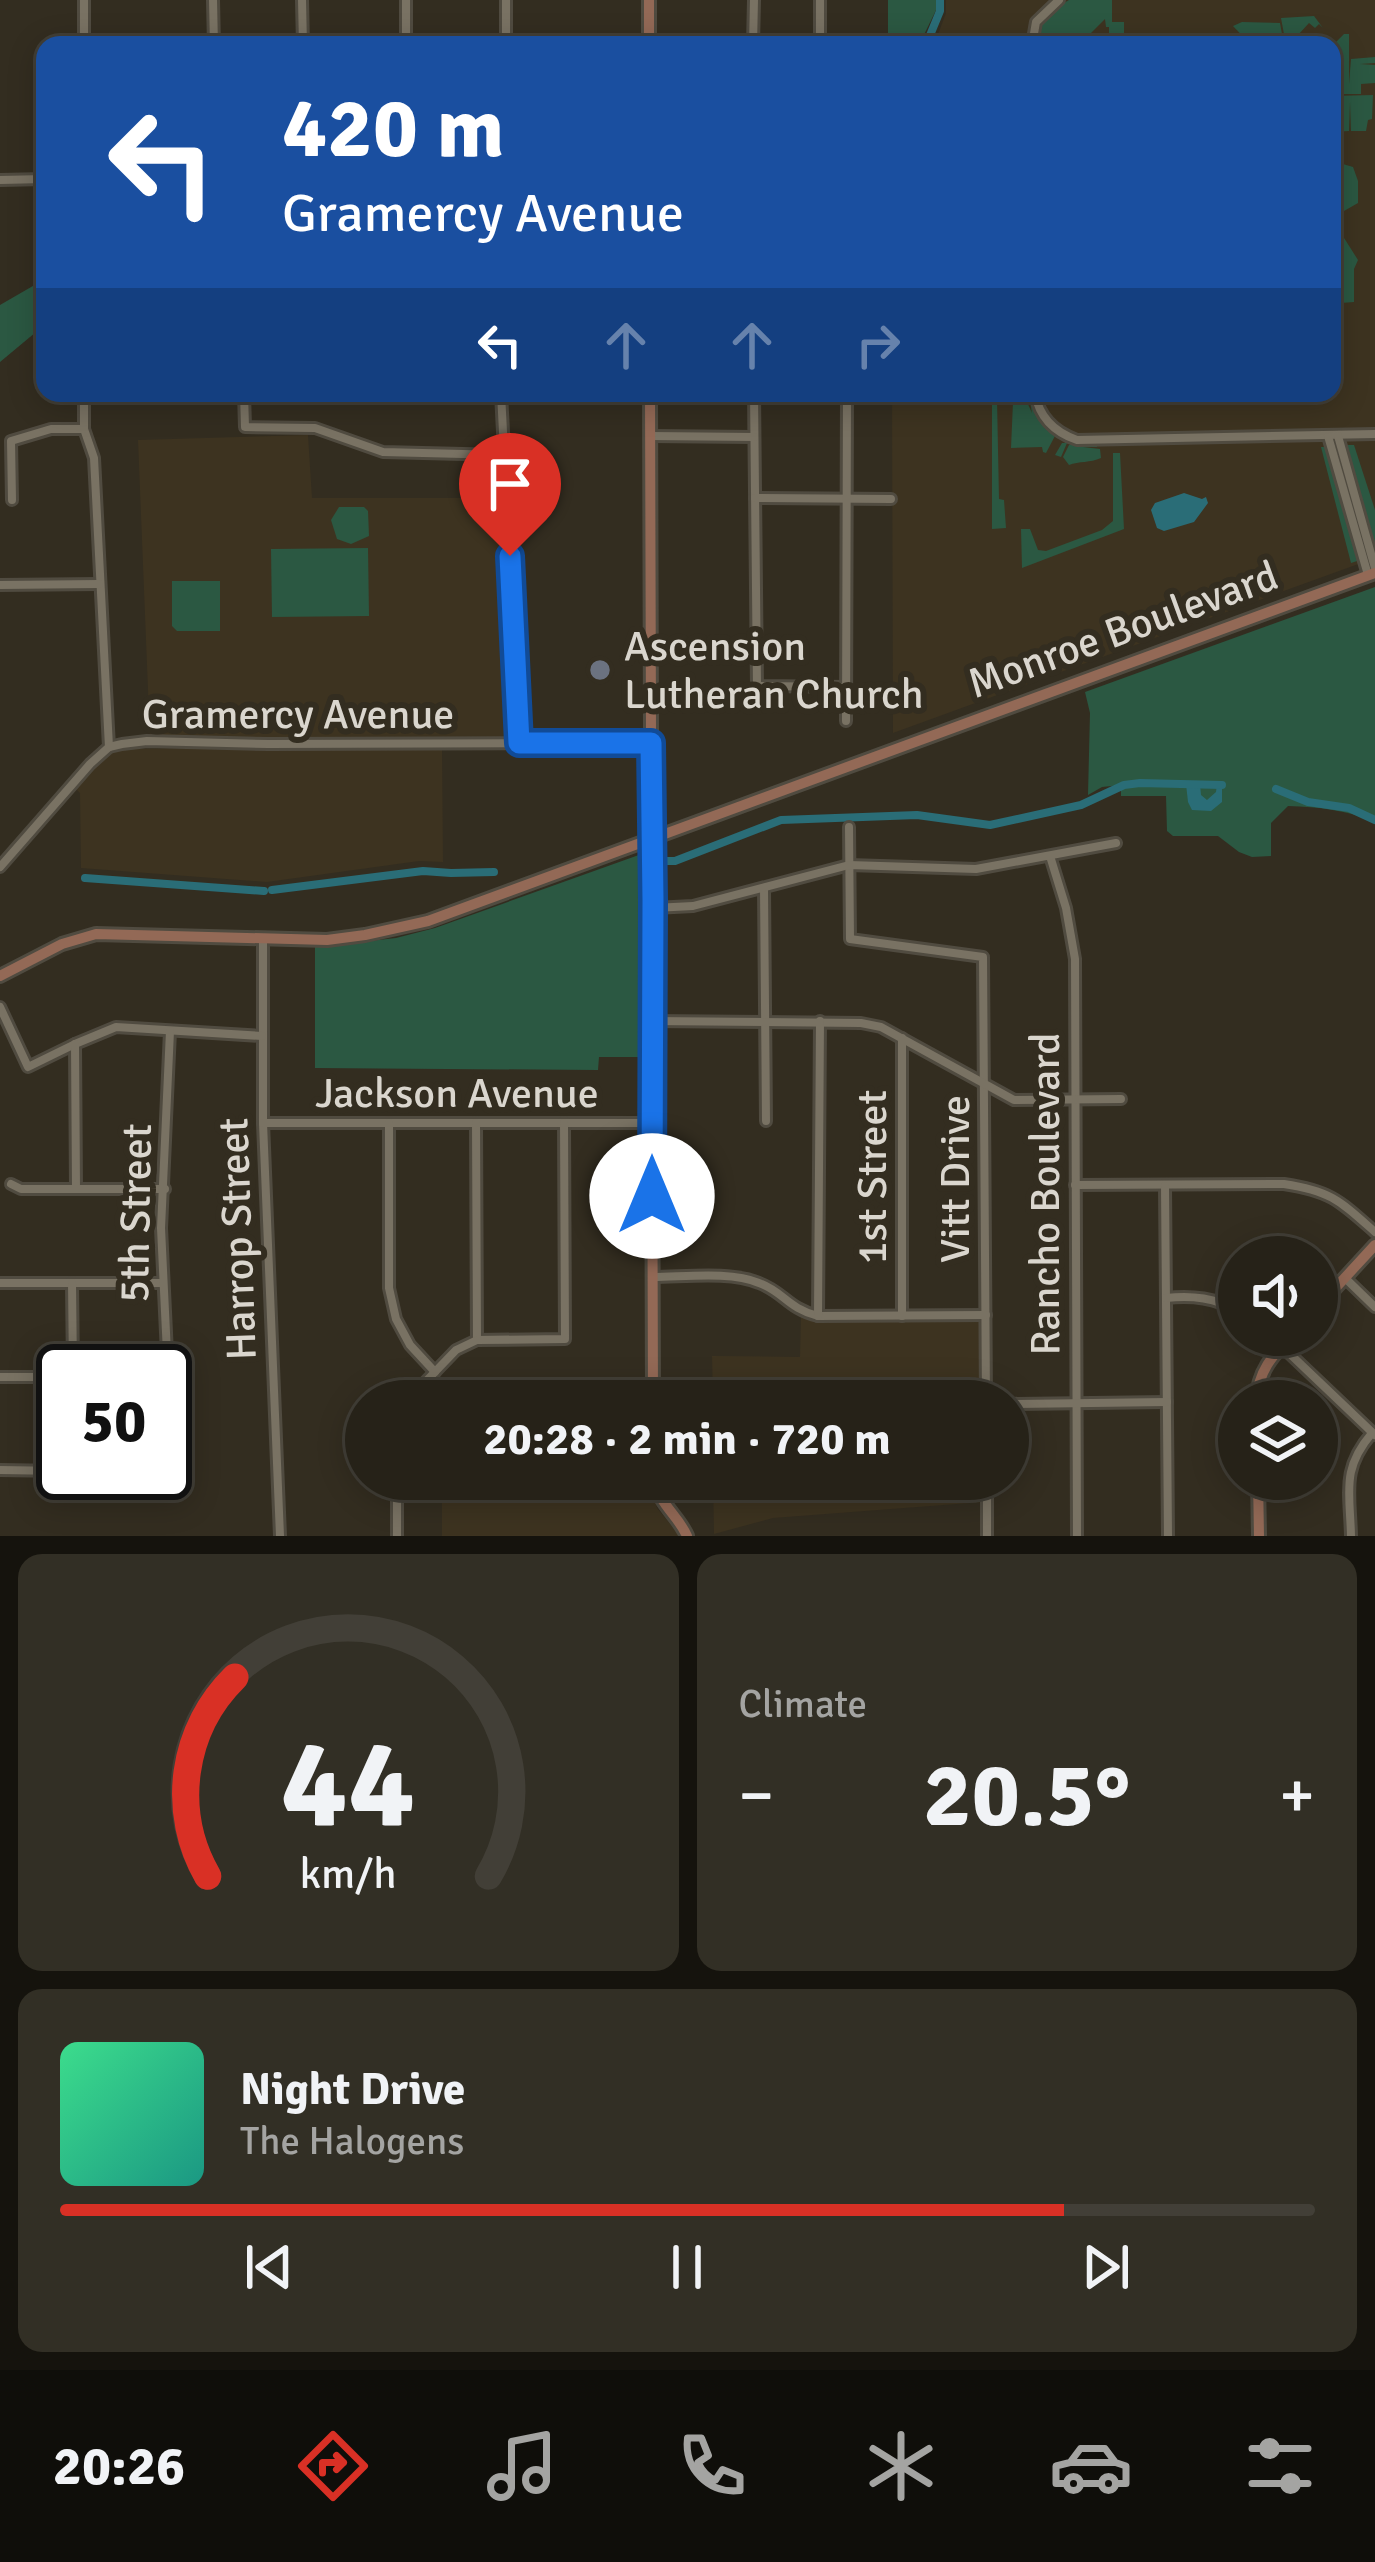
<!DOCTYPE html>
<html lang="en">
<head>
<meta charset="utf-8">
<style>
  :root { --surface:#262218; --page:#322f25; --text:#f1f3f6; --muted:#a4a4a2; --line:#423f37; --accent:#d93025 }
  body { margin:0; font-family:Signika,sans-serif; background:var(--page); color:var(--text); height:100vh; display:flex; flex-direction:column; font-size:45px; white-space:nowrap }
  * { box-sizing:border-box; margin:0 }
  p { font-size:39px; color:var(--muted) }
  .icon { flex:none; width:66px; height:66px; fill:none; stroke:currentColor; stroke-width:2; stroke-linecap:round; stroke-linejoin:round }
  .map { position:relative; height:1536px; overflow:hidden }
  .sheet { display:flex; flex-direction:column; gap:18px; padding:18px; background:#15130d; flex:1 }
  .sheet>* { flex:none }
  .guide { position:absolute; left:36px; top:36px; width:1305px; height:366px; border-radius:24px; box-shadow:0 6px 30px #0003,0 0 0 3px var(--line); background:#1a4fa0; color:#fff; overflow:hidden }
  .controls { position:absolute; left:1218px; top:1236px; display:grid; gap:24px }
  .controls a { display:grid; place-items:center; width:120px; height:120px; border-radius:50%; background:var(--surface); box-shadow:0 6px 30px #0003,0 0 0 3px var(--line); font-size:60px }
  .speed { position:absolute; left:36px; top:1344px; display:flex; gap:24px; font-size:60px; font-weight:700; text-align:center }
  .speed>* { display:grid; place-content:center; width:156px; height:156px; border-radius:50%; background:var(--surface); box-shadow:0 6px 30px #0003,0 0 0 3px var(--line); line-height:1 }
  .speed .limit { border:6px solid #111; border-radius:18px; background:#fff; color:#111 }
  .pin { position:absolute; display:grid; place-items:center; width:102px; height:102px; color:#fff; margin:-123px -51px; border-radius:50% 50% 50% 0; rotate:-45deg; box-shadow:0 0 12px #0007 }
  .pin .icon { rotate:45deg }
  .me { position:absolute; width:132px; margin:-66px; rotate:0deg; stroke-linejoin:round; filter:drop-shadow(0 0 9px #0008) }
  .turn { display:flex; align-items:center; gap:42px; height:252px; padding:0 48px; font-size:54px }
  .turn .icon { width:156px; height:156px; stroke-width:2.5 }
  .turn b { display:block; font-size:84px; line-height:102px }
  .lanes { display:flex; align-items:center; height:114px; padding:0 48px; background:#0003; justify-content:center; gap:60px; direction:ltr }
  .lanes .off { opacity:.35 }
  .big { font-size:90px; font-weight:700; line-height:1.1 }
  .sheet .card { flex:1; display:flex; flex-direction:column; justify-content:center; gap:18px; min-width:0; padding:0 42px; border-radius:24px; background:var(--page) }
  .sheet .dial { align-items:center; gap:0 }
  .dial svg { height:312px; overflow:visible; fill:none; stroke:var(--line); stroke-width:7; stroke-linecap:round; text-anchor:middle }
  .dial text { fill:var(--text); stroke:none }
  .song { display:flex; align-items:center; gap:36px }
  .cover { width:144px; height:144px; border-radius:18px; background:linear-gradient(135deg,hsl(150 70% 55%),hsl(170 70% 35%)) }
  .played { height:12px; border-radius:6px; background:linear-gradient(90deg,var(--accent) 80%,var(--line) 80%) }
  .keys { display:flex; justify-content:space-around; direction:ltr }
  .heat { display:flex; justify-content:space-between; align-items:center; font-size:66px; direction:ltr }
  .sheet .tiles { flex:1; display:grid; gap:18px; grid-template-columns:1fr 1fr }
  .card:last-child { grid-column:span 2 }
  .trip { position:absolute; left:345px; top:1380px; width:684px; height:120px; border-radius:60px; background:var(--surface); box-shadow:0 6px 30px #0003,0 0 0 3px var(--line); font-weight:700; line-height:120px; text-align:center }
  .tab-bar { display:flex; height:192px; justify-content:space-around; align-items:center; background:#0f0e0a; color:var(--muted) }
  .tab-bar .icon { width:84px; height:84px }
  .tab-bar .current { color:var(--accent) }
  .tab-bar b { font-size:54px; color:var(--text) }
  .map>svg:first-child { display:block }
</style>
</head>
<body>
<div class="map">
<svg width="1375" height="1536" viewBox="0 0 1375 1536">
  <rect width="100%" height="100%" fill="#332d20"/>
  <g fill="#3d3320">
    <polygon points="946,0 1375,0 1375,558 893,733 892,393 1332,393 1332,45 934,45 946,13"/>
    <polygon points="308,435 312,498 504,498 516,740 150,740 138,440"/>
    <polygon points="442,746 443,862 419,861 267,882 81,868 80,793 74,787 111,749"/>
    <polygon points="801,1315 818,1320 980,1318 982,1401 713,1401 712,1356 800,1357"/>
    <polygon points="486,1384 648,1386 648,1401 472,1401"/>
    <polygon points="442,1479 649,1479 657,1508 680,1536 442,1536"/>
    <polygon points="713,1479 983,1479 983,1502 773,1518 714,1534"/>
  </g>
  <g fill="#2b5842">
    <polygon points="888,0 936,0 937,8 919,45 888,45"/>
    <path d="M 1069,0 L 1112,0 L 1112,22 L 1124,22 L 1124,39 L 1119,45 L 1109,45 L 1109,27 L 1106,27 L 1105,19 L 1085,39 L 1084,45 L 1037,45 C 1038,19 1048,13 1069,0 Z"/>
    <polygon points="1314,16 1323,28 1319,24 1315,28 1309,23 1298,35 1303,40 1298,45 1286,45 1281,18"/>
    <polygon points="1242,22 1280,23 1284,45 1251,45 1233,26"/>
    <polygon points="1344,34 1349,34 1349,84 1351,59 1375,57 1375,63 1360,64 1375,65 1375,83 1361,84 1361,94 1332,94 1332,46"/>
    <polygon points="1373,95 1372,119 1368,120 1366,131 1351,131 1350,102 1349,131 1332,132 1332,96"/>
    <polygon points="1336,162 1353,167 1358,181 1358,203 1344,211"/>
    <polygon points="1339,230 1358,260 1354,269 1354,302 1341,303 1332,251 1332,231"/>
    <polygon points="45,279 45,329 36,332 0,362 0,305"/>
    <polygon points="992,393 1021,393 1003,394 1002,398 997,399 999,499 1004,500 1006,528 992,529"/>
    <polygon points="1013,402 1027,402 1032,413 1030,402 1033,403 1039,416 1056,434 1046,453 1043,452 1042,447 1011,448"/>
    <path d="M 1065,439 L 1097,445 L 1097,447 L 1083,447 L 1100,449 L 1101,458 C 1090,463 1079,461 1069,465 L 1063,457 L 1069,445 L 1073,444 L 1067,443 L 1061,457 L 1055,455 L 1062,443 L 1065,443 Z"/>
    <polygon points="1346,445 1354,445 1375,510 1375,548"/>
    <polygon points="1321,447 1328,447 1360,556 1357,561 1351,563"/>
    <polygon points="1113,453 1120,453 1124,529 1022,568 1021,529 1030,529 1038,550 1046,551 1102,530 1113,521"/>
    <polygon points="339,507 364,507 368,511 369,536 351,544 337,539 331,520"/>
    <polygon points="368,548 369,616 272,617 271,549"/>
    <polygon points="172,581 220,581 220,631 177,631 172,626"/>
    <path d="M 1375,587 L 1375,822 C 1347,810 1319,807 1288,806 L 1271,823 L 1271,856 L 1252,857 L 1239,852 L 1218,836 L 1173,836 L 1167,831 L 1166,796 L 1121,796 L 1121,785 L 1102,787 L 1088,795 L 1090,713 L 1085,692 Z"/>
    <polygon points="650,851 648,1057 599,1057 598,1070 315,1068 315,947 396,938 435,928"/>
  </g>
  <g fill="#2a6d77">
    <polygon points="1184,493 1202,499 1206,497 1208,503 1194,522 1164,531 1157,528 1151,510 1155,503"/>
    <polygon points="1186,784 1200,784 1201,795 1207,800 1216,792 1217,784 1222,785 1222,802 1211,811 1192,810 1188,802"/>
  </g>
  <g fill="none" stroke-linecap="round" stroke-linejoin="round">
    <polyline stroke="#2a6d77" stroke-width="3" points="1202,43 1204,45"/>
    <g stroke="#2a6d77" stroke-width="8">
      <polyline points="926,45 940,11 940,0"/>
      <polyline points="1276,789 1308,802 1349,808 1375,820"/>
      <polyline points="663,861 675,861 781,820 917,815 990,825 1081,805 1124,785 1140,783 1222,785"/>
      <polyline points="85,878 264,891"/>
      <polyline points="272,890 423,871 451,873 494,872"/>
    </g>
    <defs>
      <g id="street">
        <polyline points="84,0 84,45"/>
        <polyline points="213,0 214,45"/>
        <polyline points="302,0 303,45"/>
        <polyline points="406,0 406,45"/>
        <polyline points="820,0 820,45"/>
        <polyline points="506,45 506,0"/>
        <polyline points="753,45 754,0"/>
        <polyline points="1032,45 1036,22 1059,0"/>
        <polyline points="0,180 45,179"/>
        <polyline points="84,393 84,429 94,458 109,747"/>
        <polyline points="244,393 245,427 315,428 383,452 503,455"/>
        <polyline points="501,393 519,743"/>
        <polyline points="754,393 757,686 846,687"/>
        <path d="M 1035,393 C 1039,417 1054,432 1077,440 L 1375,434"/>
        <polyline points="650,436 754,437"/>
        <polyline points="1328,436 1368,575"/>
        <polyline points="1338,436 1375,568"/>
        <polyline points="755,498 891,499"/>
        <polyline points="12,500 11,441 51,429 84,429"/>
        <polyline points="0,585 99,584"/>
        <polyline points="846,721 847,393"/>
        <polyline points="849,827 850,939 983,957 986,1401"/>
        <polyline points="1050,856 1066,908 1075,959 1077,1536"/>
        <polyline points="0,867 90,764 109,747 122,744 147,741 268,744 651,743"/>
        <polyline points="764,889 766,1121"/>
        <polyline points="654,908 693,906 849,865 976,869 1116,843"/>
        <polyline points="263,940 263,1123 280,1536"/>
        <polyline points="0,1007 28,1067 75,1044 116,1027 262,1036"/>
        <polyline points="652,1021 861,1023 881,1027 1014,1100 1121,1099"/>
        <polyline points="75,1044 76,1189"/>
        <polyline points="263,1123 651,1123"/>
        <polyline points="389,1123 389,1288 396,1319 410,1345 435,1372"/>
        <polyline points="476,1123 477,1340"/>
        <polyline points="11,1184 21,1189 165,1189"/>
        <path d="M 1075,1185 L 1284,1184 C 1331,1191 1340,1201 1375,1232"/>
        <polyline points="1165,1186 1168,1536"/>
        <path d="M 653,1277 C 684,1277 731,1271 759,1283 C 784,1292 787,1308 818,1316 L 986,1315"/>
        <polyline points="1345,1278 1375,1307"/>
        <polyline points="0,1283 162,1283"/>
        <polyline points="72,1283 73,1371"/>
        <path d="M 1166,1298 C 1193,1295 1215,1298 1239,1311"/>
        <polyline points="818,1316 820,1021"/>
        <polyline points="902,1316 902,1038"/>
        <polyline points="1270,1335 1375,1435"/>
        <polyline points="0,1377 63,1377"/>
        <polyline points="407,1401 456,1350 477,1340 565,1339 564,1123"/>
        <polyline points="1008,1404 1167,1402"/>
        <polyline points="0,1470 63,1471"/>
        <polyline points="165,1470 170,1468 172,1458 161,1228 170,1031"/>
        <polyline points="397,1479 397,1536"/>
        <polyline points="987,1479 987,1536"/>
        <path d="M 1351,1536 C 1350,1492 1341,1469 1372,1433"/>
      </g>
      <g id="secondary">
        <polyline points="649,45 649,0"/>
        <polyline points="650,393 653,1401"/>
        <polyline points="0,976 62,944 96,934 327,940 365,935 428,921 1375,573"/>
        <polyline points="1317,1308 1375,1245"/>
        <path d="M 1257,1401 C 1257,1372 1273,1355 1292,1335"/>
        <path d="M 655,1479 C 658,1504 678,1515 687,1536"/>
        <polyline points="1258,1479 1259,1536"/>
      </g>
    </defs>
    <use href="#street" stroke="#504b40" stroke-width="14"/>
    <use href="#secondary" stroke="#504b40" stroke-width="16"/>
    <use href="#street" stroke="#797263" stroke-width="8"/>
    <use href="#secondary" stroke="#936956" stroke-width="10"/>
  </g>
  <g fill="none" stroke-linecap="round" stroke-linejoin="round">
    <defs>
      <polyline id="route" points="510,556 519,743 651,743 653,900 652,1196"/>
    </defs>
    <use href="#route" stroke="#114b97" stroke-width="30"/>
    <use href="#route" stroke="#1a73e8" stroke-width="21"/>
  </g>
  <circle fill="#6b7280" stroke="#332d20" stroke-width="4.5" cx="600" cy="670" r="12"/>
  <g text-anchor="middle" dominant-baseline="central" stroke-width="12" stroke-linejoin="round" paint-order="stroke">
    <g font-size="42" fill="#dad6ce" stroke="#332d20">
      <text transform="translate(1123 630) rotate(-20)">Monroe Boulevard</text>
      <text x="298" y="714">Gramercy Avenue</text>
      <text x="457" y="1093">Jackson Avenue</text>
      <text transform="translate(872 1177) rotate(-90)">1st Street</text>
      <text transform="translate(955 1179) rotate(-90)">Vitt Drive</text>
      <text transform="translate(1045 1194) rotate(-90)">Rancho Boulevard</text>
      <text transform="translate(136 1213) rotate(-89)">5th Street</text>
      <text transform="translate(238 1239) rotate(-92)">Harrop Street</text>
    </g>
    <g font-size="42" fill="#dad6ce" stroke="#332d20" text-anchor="start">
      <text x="624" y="646">Ascension<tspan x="624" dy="48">Lutheran Church</tspan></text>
    </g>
  </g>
</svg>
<div class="controls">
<a><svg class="icon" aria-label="sound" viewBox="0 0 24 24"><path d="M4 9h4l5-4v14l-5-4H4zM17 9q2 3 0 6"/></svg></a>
<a><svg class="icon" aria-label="layers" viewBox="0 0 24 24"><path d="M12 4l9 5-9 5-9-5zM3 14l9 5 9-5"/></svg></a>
</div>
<div class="speed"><div class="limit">50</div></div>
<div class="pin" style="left:510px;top:556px;background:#d93025"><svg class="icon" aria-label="arrive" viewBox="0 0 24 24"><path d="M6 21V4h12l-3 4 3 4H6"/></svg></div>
<svg class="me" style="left:652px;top:1196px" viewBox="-20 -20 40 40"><circle r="19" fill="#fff"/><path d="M0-13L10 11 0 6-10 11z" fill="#1a73e8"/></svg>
<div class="trip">20:28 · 2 min · 720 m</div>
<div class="guide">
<div class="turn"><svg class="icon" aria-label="left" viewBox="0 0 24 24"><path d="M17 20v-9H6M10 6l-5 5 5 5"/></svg><div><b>420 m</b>Gramercy Avenue</div></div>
<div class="lanes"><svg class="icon" aria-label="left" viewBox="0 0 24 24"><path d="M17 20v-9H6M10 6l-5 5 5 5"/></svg><svg class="icon off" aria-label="ahead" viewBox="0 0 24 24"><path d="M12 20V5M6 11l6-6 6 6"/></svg><svg class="icon off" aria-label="ahead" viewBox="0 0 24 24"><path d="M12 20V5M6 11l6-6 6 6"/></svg><svg class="icon off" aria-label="right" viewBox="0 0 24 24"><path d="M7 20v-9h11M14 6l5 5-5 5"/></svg></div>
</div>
</div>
<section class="sheet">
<div class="tiles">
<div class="card dial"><svg viewBox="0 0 100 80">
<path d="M14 69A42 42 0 1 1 86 69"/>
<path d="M14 69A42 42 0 0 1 21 18" stroke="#d93025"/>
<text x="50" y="56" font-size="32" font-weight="700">44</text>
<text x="50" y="72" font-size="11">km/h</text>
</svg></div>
<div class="card"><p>Climate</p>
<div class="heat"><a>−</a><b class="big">20.5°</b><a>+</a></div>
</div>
<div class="card">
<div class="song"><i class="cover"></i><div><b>Night Drive</b><p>The Halogens</p></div></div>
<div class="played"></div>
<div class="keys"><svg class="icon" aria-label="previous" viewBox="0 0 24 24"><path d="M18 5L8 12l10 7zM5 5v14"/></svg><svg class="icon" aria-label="pause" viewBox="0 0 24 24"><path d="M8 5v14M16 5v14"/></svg><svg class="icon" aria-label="next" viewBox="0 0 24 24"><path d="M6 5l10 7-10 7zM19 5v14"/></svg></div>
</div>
</div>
</section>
<nav class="tab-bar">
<b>20:26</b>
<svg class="icon current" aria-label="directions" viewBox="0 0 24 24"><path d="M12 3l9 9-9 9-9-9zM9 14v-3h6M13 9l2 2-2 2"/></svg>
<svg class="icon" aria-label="music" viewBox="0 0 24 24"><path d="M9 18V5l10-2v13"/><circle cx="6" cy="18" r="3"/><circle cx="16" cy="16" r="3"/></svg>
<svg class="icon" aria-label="phone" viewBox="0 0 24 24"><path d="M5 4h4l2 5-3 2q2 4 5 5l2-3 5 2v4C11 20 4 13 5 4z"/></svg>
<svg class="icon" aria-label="climate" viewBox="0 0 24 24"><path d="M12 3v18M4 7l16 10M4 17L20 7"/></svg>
<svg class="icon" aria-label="car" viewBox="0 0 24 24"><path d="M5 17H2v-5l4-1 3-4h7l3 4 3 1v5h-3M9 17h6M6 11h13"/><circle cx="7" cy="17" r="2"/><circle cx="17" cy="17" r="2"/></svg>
<svg class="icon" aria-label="filters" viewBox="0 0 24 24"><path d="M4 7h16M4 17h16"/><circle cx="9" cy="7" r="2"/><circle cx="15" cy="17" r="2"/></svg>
</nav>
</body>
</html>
